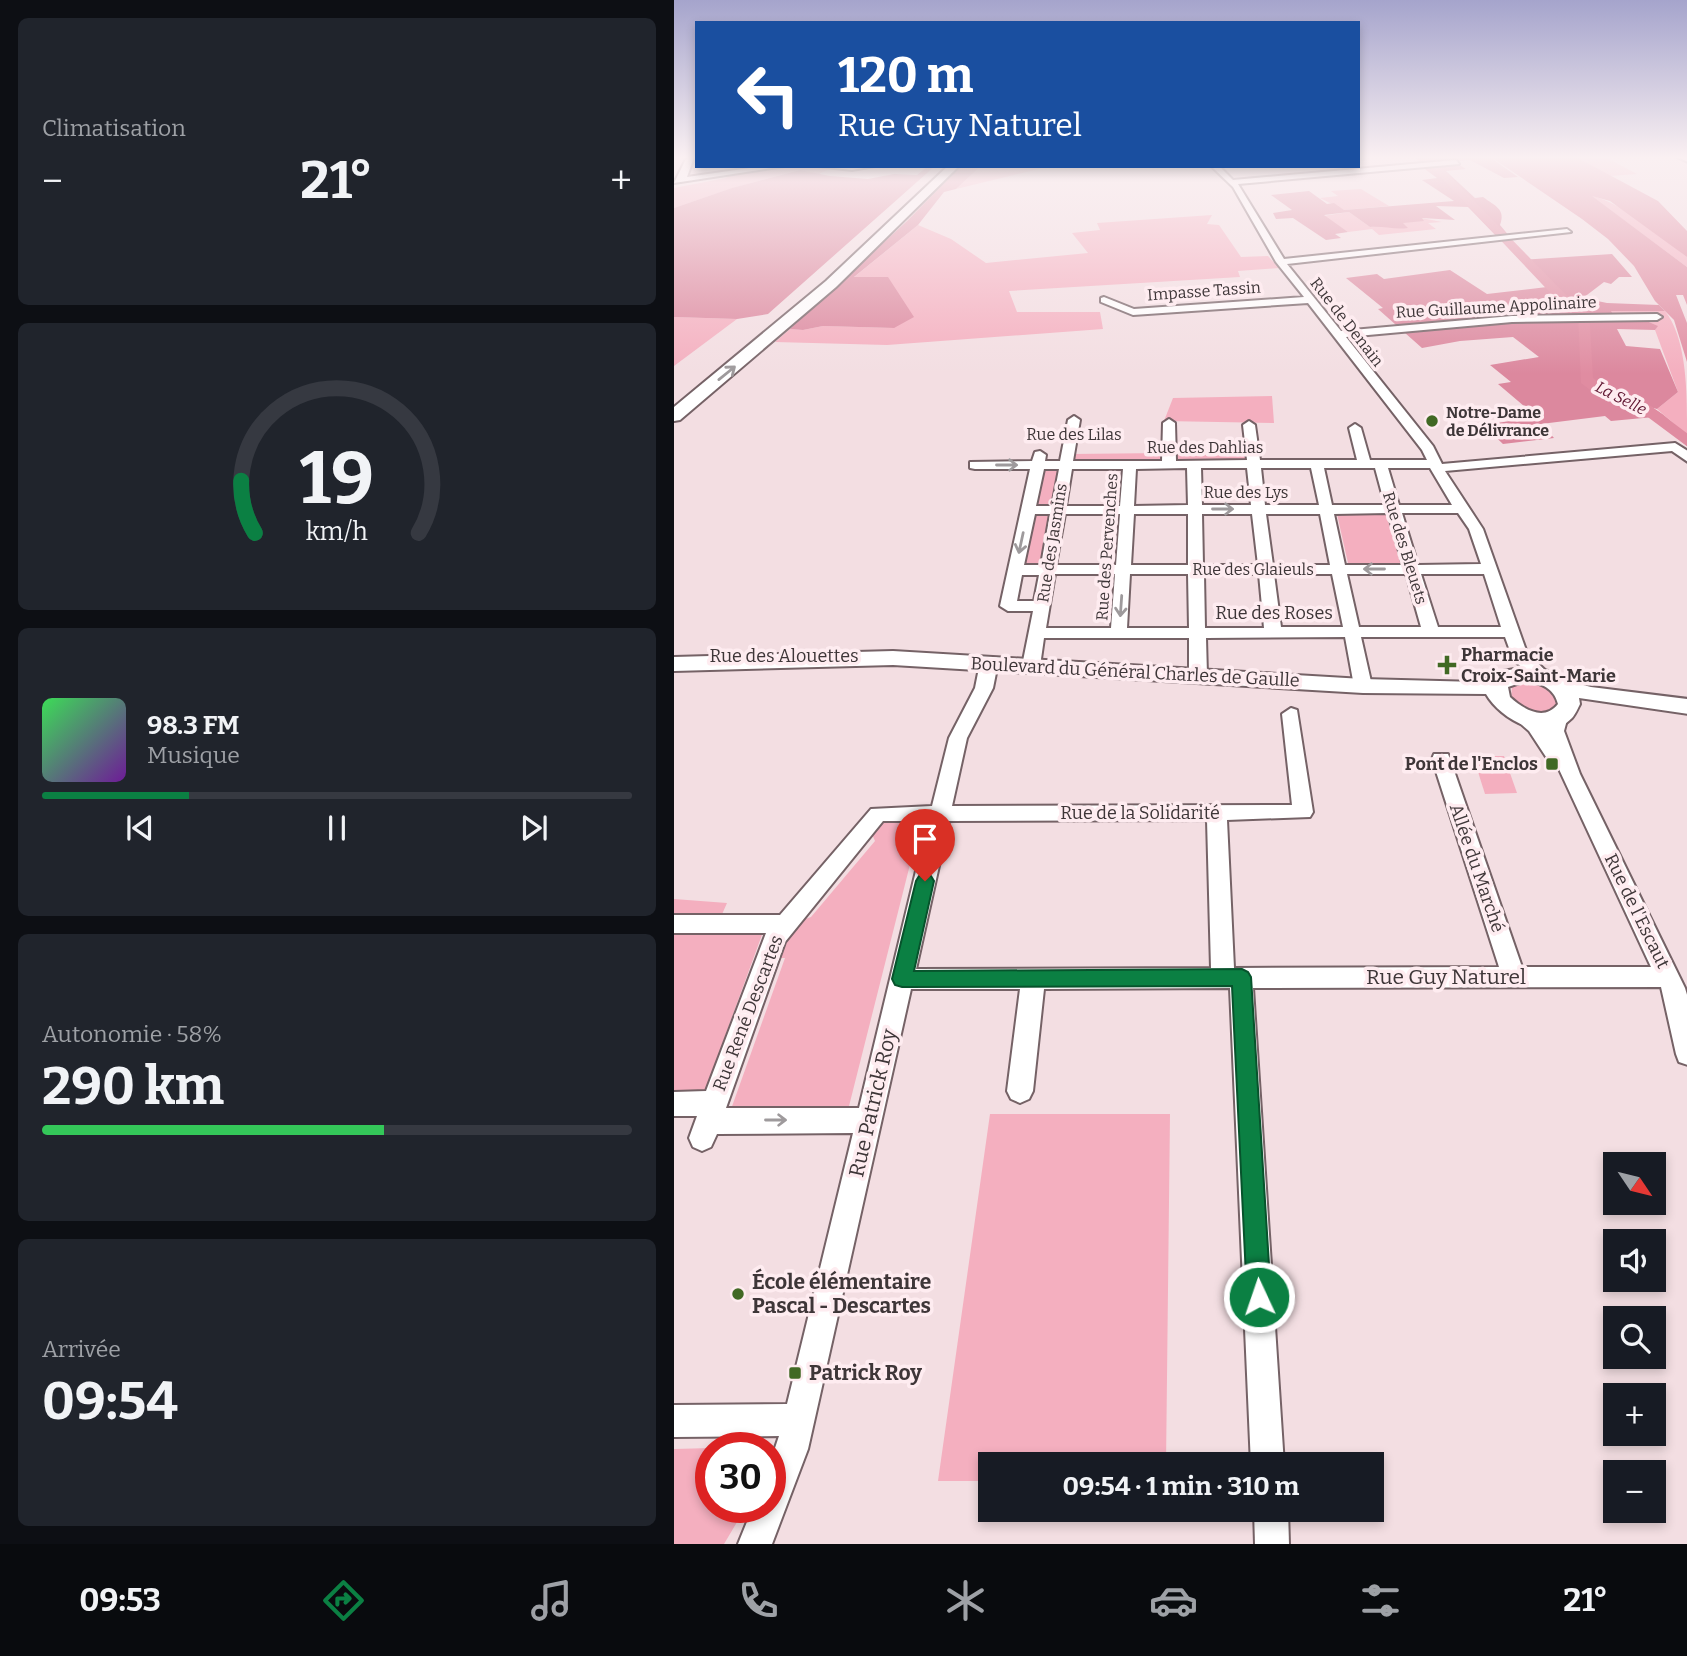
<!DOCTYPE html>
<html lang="fr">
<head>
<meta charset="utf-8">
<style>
  :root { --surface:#171b24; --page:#20242c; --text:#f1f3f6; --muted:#9ea1a6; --line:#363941; --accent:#0b8043 }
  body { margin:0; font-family:Bitter,serif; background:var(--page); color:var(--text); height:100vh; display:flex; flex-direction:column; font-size:26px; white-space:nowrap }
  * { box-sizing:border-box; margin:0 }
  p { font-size:23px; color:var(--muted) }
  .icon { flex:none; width:38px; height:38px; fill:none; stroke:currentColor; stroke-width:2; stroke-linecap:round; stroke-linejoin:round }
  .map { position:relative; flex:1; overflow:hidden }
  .sheet { display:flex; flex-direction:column; gap:18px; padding:18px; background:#0d0f14; width:674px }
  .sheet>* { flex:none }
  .hud { position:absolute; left:21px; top:21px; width:665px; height:147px; border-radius:0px; box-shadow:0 4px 10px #0003; background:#1a4fa0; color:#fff; overflow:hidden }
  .needle { width:46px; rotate:125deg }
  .buttons { position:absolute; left:929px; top:1152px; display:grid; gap:14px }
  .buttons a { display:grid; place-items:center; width:63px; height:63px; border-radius:0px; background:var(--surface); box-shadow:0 4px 10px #0003; font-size:35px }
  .speed { position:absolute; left:21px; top:1432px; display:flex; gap:14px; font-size:35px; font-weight:700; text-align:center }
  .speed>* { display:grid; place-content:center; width:91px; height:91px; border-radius:50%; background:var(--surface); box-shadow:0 4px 10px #0003; line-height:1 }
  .speed .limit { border:10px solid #d22; background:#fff; color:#111 }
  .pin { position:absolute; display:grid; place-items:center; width:60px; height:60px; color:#fff; margin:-72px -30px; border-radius:50% 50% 50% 0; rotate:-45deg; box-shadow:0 0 7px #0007 }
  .pin .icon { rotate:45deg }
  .me { position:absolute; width:77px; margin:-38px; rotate:357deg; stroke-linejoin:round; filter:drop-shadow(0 0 5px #0008) }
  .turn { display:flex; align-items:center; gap:24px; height:147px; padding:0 28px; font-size:32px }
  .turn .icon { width:91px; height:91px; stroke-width:2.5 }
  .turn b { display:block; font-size:49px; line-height:60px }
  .big { font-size:52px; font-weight:700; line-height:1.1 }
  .sheet .widget { flex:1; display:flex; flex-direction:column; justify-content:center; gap:10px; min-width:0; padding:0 24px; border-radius:10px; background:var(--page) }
  .sheet .dial { align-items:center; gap:0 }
  .dial svg { height:182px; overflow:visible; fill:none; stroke:var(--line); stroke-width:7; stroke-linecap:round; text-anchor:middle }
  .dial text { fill:var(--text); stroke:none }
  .song { display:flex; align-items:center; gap:21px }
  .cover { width:84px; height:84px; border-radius:10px; background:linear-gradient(135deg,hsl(130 70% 55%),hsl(280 70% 35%)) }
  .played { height:7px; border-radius:4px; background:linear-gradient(90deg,var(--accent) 25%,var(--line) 25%) }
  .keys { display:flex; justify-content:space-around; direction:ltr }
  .heat { display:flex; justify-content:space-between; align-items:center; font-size:38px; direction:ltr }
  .charge { height:10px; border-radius:5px; background:linear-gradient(90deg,#34c759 58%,var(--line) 0) }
  .trip { position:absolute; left:304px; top:1452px; width:406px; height:70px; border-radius:0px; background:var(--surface); box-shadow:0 4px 10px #0003; font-weight:700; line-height:70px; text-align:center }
  .tab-bar { display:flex; height:112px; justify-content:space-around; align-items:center; background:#090b0e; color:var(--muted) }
  .tab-bar .icon { width:49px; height:49px }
  .tab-bar .selected { color:var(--accent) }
  .tab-bar b { font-size:32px; color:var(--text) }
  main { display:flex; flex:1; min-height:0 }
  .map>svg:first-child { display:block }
</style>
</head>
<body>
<main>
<section class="sheet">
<div class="widget"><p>Climatisation</p>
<div class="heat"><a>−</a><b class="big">21°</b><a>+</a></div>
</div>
<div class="widget dial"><svg viewBox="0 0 100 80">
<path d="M14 69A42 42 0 1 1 86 69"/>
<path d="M14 69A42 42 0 0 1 8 46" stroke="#0b8043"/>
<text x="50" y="56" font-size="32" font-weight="700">19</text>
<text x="50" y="72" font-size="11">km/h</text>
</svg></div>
<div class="widget">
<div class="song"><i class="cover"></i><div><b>98.3 FM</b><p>Musique</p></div></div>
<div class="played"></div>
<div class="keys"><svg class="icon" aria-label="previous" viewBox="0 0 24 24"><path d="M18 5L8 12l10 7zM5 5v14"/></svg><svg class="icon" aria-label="pause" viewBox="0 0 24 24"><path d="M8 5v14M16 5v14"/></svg><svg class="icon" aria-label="next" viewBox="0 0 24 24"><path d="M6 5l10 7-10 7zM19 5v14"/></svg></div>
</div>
<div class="widget"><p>Autonomie · 58%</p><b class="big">290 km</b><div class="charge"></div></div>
<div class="widget"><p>Arrivée</p><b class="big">09:54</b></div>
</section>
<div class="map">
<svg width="1014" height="1544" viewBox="0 0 1014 1544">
  <rect width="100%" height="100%" fill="#f3dee2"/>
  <g fill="#f4afbf">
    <polygon points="902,157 931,157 963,174 936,176"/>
    <polygon points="98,166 161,166 145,174 125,170 59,188 0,208 0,188 52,178 54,175 97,170"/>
    <polygon points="307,166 377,166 282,189"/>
    <polygon points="687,189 715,206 670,210 646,198 664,196 657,191"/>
    <path d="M 916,195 C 952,205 984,234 1013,257 L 1013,267 Z"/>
    <polygon points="675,212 696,227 747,218 768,222 754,223 762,229 705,235 698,229 674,232 649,216"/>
    <polygon points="538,215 533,224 545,225 567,257 594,256 605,268 564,271 566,277 335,291 343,312 426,312 429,329 213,345 101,342 116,329 129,330 149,326 220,328 179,278 244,225 277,239 312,263 414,253 398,233 426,230 423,223"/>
    <path d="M 936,310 L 991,311 C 1014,340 1013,397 1013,435 L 983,409 L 1004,392 L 981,330 L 983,326 L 975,322 L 944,321 Z"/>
    <polygon points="0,317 63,319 0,366"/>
    <polygon points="598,396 600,423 490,421 499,398"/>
    <polygon points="490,453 490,462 396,463 397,454"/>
    <polygon points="574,453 575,462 501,463 501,454"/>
    <polygon points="369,466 385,466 378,505 361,505"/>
    <polygon points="360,513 377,513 367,566 348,567"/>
    <polygon points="663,514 712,514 727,563 674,563"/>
    <path d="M 858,682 L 876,689 L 884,701 C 875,723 849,708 837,698 L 838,687 L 844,683 Z"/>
    <polygon points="799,756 830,756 843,793 811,794"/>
    <path d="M 247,821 L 173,1114 L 56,1112 L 111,958 L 103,958 C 112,940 116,923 137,917 L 201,841 L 198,834 L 209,822 Z"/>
    <polygon points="0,899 53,903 41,930 89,932 31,1091 0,1093"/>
    <polygon points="316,1114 496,1114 492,1465 317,1465 317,1481 264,1481"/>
    <polygon points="37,1448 37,1507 72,1507 50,1544 0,1544 0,1449"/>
  </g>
  <g fill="#dc889e">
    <polygon points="741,157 817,158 844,177 830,178 796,160 748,164"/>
    <path d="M 784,164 L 792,169 L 772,171 L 801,198 L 809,197 C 821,206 832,209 826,225 L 836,237 L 824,238 L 794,207 L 762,206 L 781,220 L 748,218 L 750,221 L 729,223 L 734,228 C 721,230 710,226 696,227 L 675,212 L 650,215 L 674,232 L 661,234 L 667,238 L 652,240 L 619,218 L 602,219 L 599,213 L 618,210 L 597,195 L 635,191 L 653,204 L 660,203 L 670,210 L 780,201 L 748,180 L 763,178 L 748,167 Z"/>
    <polygon points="254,166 261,166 94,314 63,319 0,317 0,208 58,188 126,170 156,176 194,179 220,174 243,175"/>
    <polygon points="287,166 307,166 282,189 270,192 244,225 180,277 214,277 240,317 220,328 149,326 129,330 116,329 233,221"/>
    <polygon points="938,254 958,277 945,277 937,284 930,282 909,298 933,303 985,305 991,311 937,311 944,321 975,322 984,326 981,330 943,329 952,346 986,349 1004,392 983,409 972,406 971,410 980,417 937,421 931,416 867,424 880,438 829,444 809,425 863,417 824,384 837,382 816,365 865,357 839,337 786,341 748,348 704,309 709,308 672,278 703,274 710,279 776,270 813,294 873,287 848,260"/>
  </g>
  <g fill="#e08ca1">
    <polygon points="817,157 902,157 984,201 1013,231 1013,257 936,201 918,196 1013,267 1013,305 1009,295 1002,295 1013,323 1013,362 1000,320 981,301 960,266 934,239 908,219"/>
    <path d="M 972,406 C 991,411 998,425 1013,435 L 1013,446 L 971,410 Z"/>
  </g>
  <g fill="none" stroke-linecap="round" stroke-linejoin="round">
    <polygon fill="#e08ca1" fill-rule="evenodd" points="744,157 754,157 771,171 892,295 915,308 919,378 937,392 977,406 1014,434 1014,447 967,412 927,398 907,383 904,313 884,301 765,175"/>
    <defs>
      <g id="minor">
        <polygon points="13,157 20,157 13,177 90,166 111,166 0,183"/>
        <polygon points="1004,157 1014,157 1014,162 1005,158"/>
        <path d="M 782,160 L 785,164 L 564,184 L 610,259 L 893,229 L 897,232 L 613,264 L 667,331 L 838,316 L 983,314 L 988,317 L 983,320 L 838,322 L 672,337 L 759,446 L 768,464 L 1001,443 L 1014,451 L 1014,462 L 998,451 L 771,471 L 809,529 L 853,653 L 874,673 L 877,677 L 874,681 L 862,681 L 839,659 L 831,637 L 687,637 L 698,686 L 689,692 L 680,686 L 671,637 L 532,638 L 533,675 L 524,681 L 515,675 L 515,638 L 370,638 L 366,666 L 363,670 L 351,670 L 348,666 L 359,611 L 334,611 L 326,606 L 356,469 L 301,469 L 296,468 L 296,462 L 358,461 L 361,452 L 366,451 L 372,455 L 371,461 L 386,461 L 394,420 L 400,416 L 406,420 L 399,461 L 488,461 L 489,423 L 495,419 L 501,423 L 502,461 L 573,460 L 569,425 L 575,421 L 581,425 L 586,460 L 683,460 L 675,428 L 681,424 L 687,428 L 696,460 L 753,460 L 748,450 L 634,303 L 459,315 L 427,302 L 427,298 L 430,297 L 460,309 L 630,297 L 602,262 L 559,187 L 537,166 L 545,166 L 559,180 ZM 513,468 L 514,505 L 460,506 L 462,469 ZM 527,468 L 573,468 L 577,505 L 528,505 ZM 587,468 L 637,468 L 645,505 L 591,505 ZM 650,468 L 701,468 L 711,505 L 658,505 ZM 714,468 L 756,468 L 778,505 L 725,505 ZM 370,469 L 385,469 L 378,506 L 362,506 ZM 398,469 L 449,469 L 446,506 L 392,506 ZM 714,513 L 729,565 L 671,565 L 660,514 ZM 728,513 L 784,513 L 795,529 L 807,564 L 744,565 ZM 361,514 L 376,514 L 367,565 L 350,565 ZM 391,514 L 446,514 L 442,565 L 382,565 ZM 460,514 L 514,514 L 514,565 L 457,565 ZM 528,514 L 578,514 L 584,565 L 529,565 ZM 592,514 L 646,514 L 656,565 L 599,565 ZM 381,574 L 441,574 L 437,628 L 372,628 ZM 456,574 L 514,574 L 515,628 L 453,628 ZM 530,574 L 585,574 L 590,628 L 531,628 ZM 600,574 L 658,574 L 669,627 L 607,627 ZM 673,574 L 732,574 L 747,627 L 685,627 ZM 747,574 L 810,574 L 827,627 L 764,627 ZM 348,575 L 365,575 L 360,601 L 343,601 Z"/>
        <polygon points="143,166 201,166 178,170"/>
        <path d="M 315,658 L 324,663 L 319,688 L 293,738 L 278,806 L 618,805 L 608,714 L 617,708 L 623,710 L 639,812 L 636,817 L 553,820 L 560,968 L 825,967 L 758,759 L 760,754 L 774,754 L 776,759 L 848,967 L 977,967 L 884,767 L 878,766 L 855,731 L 839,717 L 842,713 L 854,713 L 872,729 L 879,712 L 891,712 L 894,716 L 890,731 L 906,774 L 1011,988 L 1014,998 L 1014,1065 L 1005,1062 L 1002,1054 L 987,987 L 579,988 L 610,1465 L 577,1465 L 556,988 L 370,989 L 359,1091 L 355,1099 L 346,1103 L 337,1099 L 333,1091 L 346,989 L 237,989 L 134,1449 L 98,1544 L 64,1544 L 79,1507 L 96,1507 L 96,1463 L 105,1436 L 0,1437 L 0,1405 L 113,1404 L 179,1133 L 43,1134 L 37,1147 L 28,1151 L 19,1147 L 15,1138 L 23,1116 L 0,1116 L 0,1092 L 32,1091 L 92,933 L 0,933 L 0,915 L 106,915 L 197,809 L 258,806 L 275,738 L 301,688 L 306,663 ZM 533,820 L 537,968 L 242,969 L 275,821 ZM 209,821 L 254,821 L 185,1108 L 52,1108 L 111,942 Z"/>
        <polygon points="580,1510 614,1510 615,1544 581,1544"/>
      </g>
      <path id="major" d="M 219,651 L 689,679 L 804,682 L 829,671 L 852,667 L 874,671 L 894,681 L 917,687 L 1014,699 L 1014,714 L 905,698 L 906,704 C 904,708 901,715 898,718 C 872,745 826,719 812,694 L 689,693 L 219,665 L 0,671 L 0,657 ZM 852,681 C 867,683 880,688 884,704 C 870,722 849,709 836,697 L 834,687 Z"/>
      <polygon id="highway" points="274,166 285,166 162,287 6,420 0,421 0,407 152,281"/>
    </defs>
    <use href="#minor" stroke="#756266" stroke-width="4"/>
    <use href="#major" stroke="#756266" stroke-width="4"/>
    <use href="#highway" stroke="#756266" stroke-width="4"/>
    <use href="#minor" fill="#fff" fill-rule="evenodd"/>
    <use href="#major" fill="#fff" fill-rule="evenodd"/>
    <use href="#highway" fill="#fff" fill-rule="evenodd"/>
  </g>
  <defs><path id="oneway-shaft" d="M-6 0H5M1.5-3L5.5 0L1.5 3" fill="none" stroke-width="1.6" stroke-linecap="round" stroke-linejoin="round" transform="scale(1.75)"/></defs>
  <g stroke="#9e9a9c">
    <use href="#oneway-shaft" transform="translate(53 373) rotate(-39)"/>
    <use href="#oneway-shaft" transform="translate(333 465)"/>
    <use href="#oneway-shaft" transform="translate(549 509)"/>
    <use href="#oneway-shaft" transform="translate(347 543) rotate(102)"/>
    <use href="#oneway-shaft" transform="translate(700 569) rotate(-180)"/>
    <use href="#oneway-shaft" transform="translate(447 606) rotate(94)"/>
    <use href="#oneway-shaft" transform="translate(102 1120)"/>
  </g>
  <linearGradient id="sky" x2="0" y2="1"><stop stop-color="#a5a4cc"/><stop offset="0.42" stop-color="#faf0f2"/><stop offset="1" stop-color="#faf0f2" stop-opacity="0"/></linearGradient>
  <rect width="1014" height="374" fill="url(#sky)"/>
  <polygon fill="#0b8043" stroke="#07532c" stroke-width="2" points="251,874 257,876 260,881 240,971 568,969 574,972 577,977 597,1297 594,1306 585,1310 576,1306 573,1297 558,986 228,987 221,985 218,979 242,881 245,876"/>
  <g fill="#416924" stroke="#feecf0" stroke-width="2.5">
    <circle cx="758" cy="421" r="7"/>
    <path d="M769.5 654.5h7v7h7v7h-7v7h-7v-7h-7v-7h7z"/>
    <rect x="871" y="757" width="14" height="14" rx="3.5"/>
    <circle cx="64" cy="1294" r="7"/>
    <rect x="114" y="1366" width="14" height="14" rx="3.5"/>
  </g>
  <g text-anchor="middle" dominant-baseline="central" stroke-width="7" stroke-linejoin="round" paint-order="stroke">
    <g font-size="16" fill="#3e3638" stroke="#feecf0">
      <text transform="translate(530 291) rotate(-4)">Impasse Tassin</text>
      <text transform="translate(822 307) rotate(-3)">Rue Guillaume Appolinaire</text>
      <text transform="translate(673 322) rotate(52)">Rue de Denain</text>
      <text x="400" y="434">Rue des Lilas</text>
      <text x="531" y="447">Rue des Dahlias</text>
      <text x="572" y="492">Rue des Lys</text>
      <text transform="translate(378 543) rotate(-81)">Rue des Jasmins</text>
      <text transform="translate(433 547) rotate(-86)">Rue des Pervenches</text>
      <text transform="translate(731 548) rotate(73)">Rue des Bleuets</text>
      <text x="579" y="569">Rue des Glaieuls</text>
    </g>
    <g font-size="16" font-style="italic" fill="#5e142f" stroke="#feecf0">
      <text transform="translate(947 398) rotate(27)">La Selle</text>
    </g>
    <g font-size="16" font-weight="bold" fill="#3e3638" stroke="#feecf0" text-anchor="start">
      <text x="772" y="412">Notre-Dame<tspan x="772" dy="18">de Délivrance</tspan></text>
    </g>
    <g font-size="18" fill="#3e3638" stroke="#feecf0">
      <text x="600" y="613">Rue des Roses</text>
      <text x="110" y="656">Rue des Alouettes</text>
      <text transform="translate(461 672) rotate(3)">Boulevard du Général Charles de Gaulle</text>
      <text x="466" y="813">Rue de la Solidarité</text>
      <text transform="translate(803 868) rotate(71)">Allée du Marché</text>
      <text transform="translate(963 911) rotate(64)">Rue de l'Escaut</text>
      <text transform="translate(74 1013) rotate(-69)">Rue René Descartes</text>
    </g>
    <g font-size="18" font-weight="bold" fill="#3e3638" stroke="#feecf0" text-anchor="start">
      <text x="787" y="655">Pharmacie<tspan x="787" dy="21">Croix-Saint-Marie</tspan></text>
      <text x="864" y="764" text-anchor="end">Pont de l'Enclos</text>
    </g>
    <g font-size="21" fill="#3e3638" stroke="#feecf0">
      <text x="772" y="977">Rue Guy Naturel</text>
      <text transform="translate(199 1103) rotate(-77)">Rue Patrick Roy</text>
    </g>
    <g font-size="21" font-weight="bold" fill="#3e3638" stroke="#feecf0" text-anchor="start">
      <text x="78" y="1282">École élémentaire<tspan x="78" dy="24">Pascal - Descartes</tspan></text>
      <text x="135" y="1373">Patrick Roy</text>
    </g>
  </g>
</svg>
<div class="buttons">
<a><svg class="needle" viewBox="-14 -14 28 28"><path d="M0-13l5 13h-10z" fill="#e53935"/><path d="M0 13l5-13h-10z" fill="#9ea1a6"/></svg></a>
<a><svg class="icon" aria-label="sound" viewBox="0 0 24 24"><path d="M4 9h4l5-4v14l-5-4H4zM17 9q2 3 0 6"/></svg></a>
<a><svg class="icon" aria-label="search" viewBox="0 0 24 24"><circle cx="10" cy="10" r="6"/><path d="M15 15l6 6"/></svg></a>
<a>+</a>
<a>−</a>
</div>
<div class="speed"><div class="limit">30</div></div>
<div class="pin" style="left:251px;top:881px;background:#d93025"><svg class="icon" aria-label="arrive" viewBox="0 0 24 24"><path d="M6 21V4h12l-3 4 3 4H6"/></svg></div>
<svg class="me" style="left:585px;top:1297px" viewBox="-20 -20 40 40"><circle r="17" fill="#0b8043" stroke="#fff" stroke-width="3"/><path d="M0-11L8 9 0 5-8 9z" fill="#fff"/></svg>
<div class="trip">09:54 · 1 min · 310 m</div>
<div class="hud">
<div class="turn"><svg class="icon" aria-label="left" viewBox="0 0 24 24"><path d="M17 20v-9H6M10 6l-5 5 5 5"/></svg><div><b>120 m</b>Rue Guy Naturel</div></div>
</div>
</div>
</main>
<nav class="tab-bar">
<b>09:53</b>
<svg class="icon selected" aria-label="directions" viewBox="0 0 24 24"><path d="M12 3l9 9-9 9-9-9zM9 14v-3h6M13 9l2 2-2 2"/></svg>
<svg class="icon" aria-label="music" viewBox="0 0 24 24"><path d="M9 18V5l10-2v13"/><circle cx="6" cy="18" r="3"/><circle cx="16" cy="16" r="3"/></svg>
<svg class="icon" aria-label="phone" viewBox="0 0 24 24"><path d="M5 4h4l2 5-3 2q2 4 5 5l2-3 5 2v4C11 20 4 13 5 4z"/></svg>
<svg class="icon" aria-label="climate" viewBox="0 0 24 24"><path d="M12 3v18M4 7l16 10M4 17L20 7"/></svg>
<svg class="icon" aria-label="car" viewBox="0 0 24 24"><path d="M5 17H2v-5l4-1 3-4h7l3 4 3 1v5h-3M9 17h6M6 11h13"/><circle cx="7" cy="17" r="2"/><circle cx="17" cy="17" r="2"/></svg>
<svg class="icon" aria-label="filters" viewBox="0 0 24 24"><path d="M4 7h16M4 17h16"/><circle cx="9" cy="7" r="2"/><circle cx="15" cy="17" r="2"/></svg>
<b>21°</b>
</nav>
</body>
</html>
